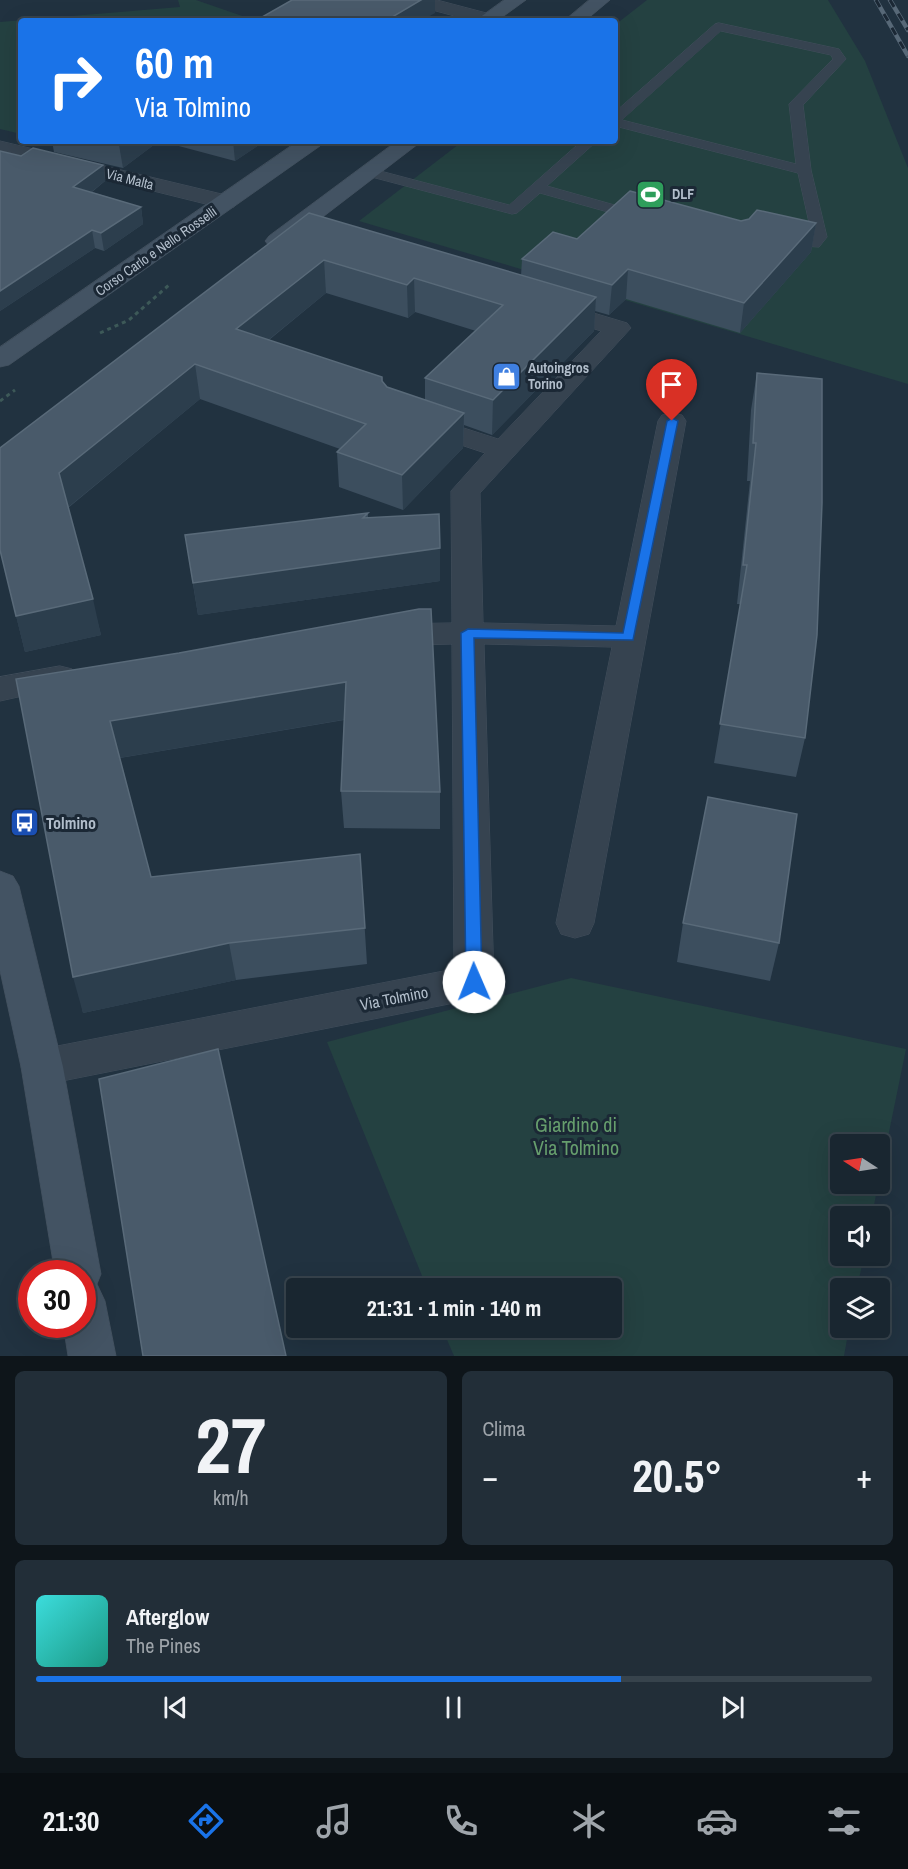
<!DOCTYPE html>
<html lang="it">
<head>
<meta charset="utf-8">
<style>
  :root { --surface:#192630; --page:#222e38; --text:#f1f3f6; --muted:#9fa5ab; --line:#37434c; --accent:#1a73e8 }
  body { margin:0; font-family:"Archivo Narrow",sans-serif; background:var(--page); color:var(--text); height:100vh; display:flex; flex-direction:column; font-size:22px; white-space:nowrap }
  * { box-sizing:border-box; margin:0 }
  p { font-size:20px; color:var(--muted) }
  .icon { flex:none; width:33px; height:33px; fill:none; stroke:currentColor; stroke-width:2; stroke-linecap:round; stroke-linejoin:round }
  .map { position:relative; height:1356px; overflow:hidden }
  .sheet { display:flex; flex-direction:column; gap:15px; padding:15px; background:#0e151a; flex:1 }
  .sheet>* { flex:none }
  .hud { position:absolute; left:18px; top:18px; width:600px; height:126px; border-radius:6px; box-shadow:0 6px 24px #0002,0 0 0 2px var(--line); background:#1a73e8; color:#fff; overflow:hidden }
  .needle { width:39px; rotate:282deg }
  .buttons { position:absolute; left:830px; top:1134px; display:grid; gap:12px }
  .buttons a { display:grid; place-items:center; width:60px; height:60px; border-radius:6px; background:var(--surface); box-shadow:0 6px 24px #0002,0 0 0 2px var(--line); font-size:30px }
  .speed { position:absolute; left:18px; top:1260px; display:flex; gap:12px; font-size:30px; font-weight:700; text-align:center }
  .speed>* { display:grid; place-content:center; width:78px; height:78px; border-radius:50%; background:var(--surface); box-shadow:0 6px 24px #0002,0 0 0 2px var(--line); line-height:1 }
  .speed .limit { border:9px solid #d22; background:#fff; color:#111 }
  .pin { position:absolute; display:grid; place-items:center; width:51px; height:51px; color:#fff; margin:-62px -26px; border-radius:50% 50% 50% 0; rotate:-45deg; box-shadow:0 0 6px #0007 }
  .pin .icon { rotate:45deg }
  .me { position:absolute; width:66px; margin:-33px; rotate:359deg; stroke-linejoin:round; filter:drop-shadow(0 0 4px #0008) }
  .turn { display:flex; align-items:center; gap:21px; height:126px; padding:0 18px; font-size:27px }
  .turn .icon { width:78px; height:78px; stroke-width:2.5 }
  .turn b { display:block; font-size:42px; line-height:51px }
  .big { font-size:45px; font-weight:700; line-height:1.1 }
  .sheet .widget { flex:1; display:flex; flex-direction:column; justify-content:center; gap:9px; min-width:0; padding:0 21px; border-radius:9px; background:var(--page) }
  .sheet .dial { align-items:center; gap:0 }
  .dial b { font-size:78px; line-height:1 }
  .song { display:flex; align-items:center; gap:18px }
  .cover { width:72px; height:72px; border-radius:9px; background:linear-gradient(135deg,hsl(180 70% 55%),hsl(170 70% 35%)) }
  .played { height:6px; border-radius:3px; background:linear-gradient(90deg,var(--accent) 70%,var(--line) 70%) }
  .keys { display:flex; justify-content:space-around; direction:ltr }
  .heat { display:flex; justify-content:space-between; align-items:center; font-size:33px; direction:ltr }
  .sheet .tiles { flex:1; display:grid; gap:15px; grid-template-columns:1fr 1fr }
  .widget:last-child { grid-column:span 2 }
  .trip { position:absolute; left:286px; top:1278px; width:336px; height:60px; border-radius:6px; background:var(--surface); box-shadow:0 6px 24px #0002,0 0 0 2px var(--line); font-weight:700; line-height:60px; text-align:center }
  .menu { display:flex; height:96px; justify-content:space-around; align-items:center; background:#0a0f13; color:var(--muted) }
  .menu .icon { width:42px; height:42px }
  .menu .active { color:var(--accent) }
  .menu b { font-size:27px; color:var(--text) }
  .map>svg:first-child { display:block }
</style>
</head>
<body>
<div class="map">
<svg width="908" height="1356" viewBox="0 0 908 1356">
  <rect width="100%" height="100%" fill="#213240"/>
  <g fill="#244141">
    <polygon points="178,0 196,0 257,21 21,21 21,134 0,129 0,22 180,7"/>
    <polygon points="647,0 828,0 865,61 908,168 908,384 359,221 463,141 615,141 615,25"/>
    <polygon points="571,978 906,1049 879,1181 879,1144 840,1144 840,1184 878,1184 872,1216 840,1216 840,1256 864,1256 857,1288 840,1288 840,1328 849,1328 844,1356 454,1356 442,1328 612,1328 612,1288 427,1288 327,1042"/>
  </g>
  <g fill="none" stroke-linecap="round" stroke-linejoin="round">
    <defs>
      <g id="lane">
        <path d="M 719,23 L 839,49 L 846,59 L 803,105 L 811,170 L 827,237 L 819,247 L 785,245 L 778,241 L 785,237 L 810,239 L 812,236 L 798,173 L 615,126 L 615,112 L 715,24 ZM 721,31 L 831,55 L 833,59 L 789,104 L 796,164 L 622,120 Z"/>
        <polygon points="582,141 597,141 547,186 643,213 645,216 643,219 633,219 540,193 517,213 512,214 364,175 362,172 369,168 509,205"/>
      </g>
      <g id="street">
        <polygon points="407,0 437,0 494,15 496,19 495,21 473,21 410,4"/>
        <polygon points="0,141 234,197 237,202 234,207 226,209 0,153"/>
        <polygon points="550,300 627,323 631,328 480,493 483,623 616,626 658,421 662,415 672,413 682,415 686,421 594,923 589,934 575,938 561,934 556,923 612,647 484,644 494,982 488,994 474,999 42,1085 27,1080 21,1067 27,1054 42,1049 454,969 452,644 387,646 376,643 371,635 376,627 387,624 452,623 451,491 485,453 410,428 406,422 410,416 420,414 498,439 601,331 541,312 538,307 541,302"/>
        <polygon points="60,666 72,669 76,677 72,685 0,701 0,677"/>
      </g>
      <g id="secondary">
        <polygon points="504,0 526,0 497,21 475,21"/>
        <polygon points="589,0 610,0 585,21 564,21"/>
        <polygon points="298,141 323,141 320,146 9,365 0,367 0,347"/>
        <polygon points="397,141 422,141 285,246 277,248 269,246 265,241 269,236"/>
        <polygon points="0,871 13,876 19,886 63,1067 101,1274 97,1284 105,1301 116,1356 68,1356 63,1324 82,1324 82,1274 55,1274 21,1067 0,971"/>
      </g>
    </defs>
    <use href="#lane" stroke="#424f5c" stroke-width="1"/>
    <use href="#street" stroke="#424f5c" stroke-width="1"/>
    <use href="#secondary" stroke="#424f5c" stroke-width="1"/>
    <g stroke="#3d5958" stroke-width="3" stroke-dasharray="4 4" stroke-linecap="butt">
      <polyline points="100,333 129,320 169,285"/>
      <polyline points="0,401 15,390"/>
    </g>
    <use href="#lane" fill="#364350" fill-rule="evenodd"/>
    <use href="#street" fill="#364350" fill-rule="evenodd"/>
    <use href="#secondary" fill="#435363" fill-rule="evenodd"/>
    <defs>
      <g id="rail">
        <polyline points="876,0 908,56"/>
        <polyline points="890,0 908,30"/>
      </g>
    </defs>
    <use href="#rail" stroke="#576877" stroke-width="4.5"/>
    <use href="#rail" stroke="#1b2835" stroke-width="3" stroke-dasharray="8" stroke-linecap="butt"/>
  </g>
  <g fill="#3c4e5e" fill-rule="evenodd">
    <polygon points="52,141 159,141 123,168 54,152"/>
    <polygon points="160,141 265,141 235,161"/>
    <polygon points="0,151 105,181 92,192 141,207 143,224 104,251 95,248 0,311"/>
    <path d="M 309,213 L 521,276 L 522,259 L 577,239 L 741,221 L 816,223 L 811,252 L 740,333 L 626,299 L 609,315 L 595,311 L 594,331 L 492,435 L 464,425 L 463,448 L 403,510 L 339,487 L 337,452 L 340,449 L 200,399 L 68,508 L 101,635 L 25,652 L 0,550 ZM 326,293 L 408,318 L 415,312 L 476,331 L 425,378 L 425,400 L 387,387 L 383,382 L 382,377 L 269,340 Z"/>
    <polygon points="757,373 805,738 796,777 714,763 741,604 737,604 750,481 747,481 751,410"/>
    <polygon points="368,513 368,517 440,548 440,581 198,615 185,535"/>
    <polygon points="419,609 440,792 440,829 344,828 341,791 344,720 120,758 151,877 360,854 367,964 236,980 83,1013 16,679 179,653"/>
    <polygon points="683,923 779,943 770,981 677,962"/>
  </g>
  <g fill="#2c3e4d">
    <polygon points="421,0 435,0 435,13 421,21 387,21 387,20"/>
    <polygon points="124,141 159,141 123,168 119,145"/>
    <polygon points="233,141 265,141 235,161"/>
    <polygon points="103,165 105,181 76,204 73,187"/>
    <polygon points="141,207 143,224 104,251 101,233"/>
    <polygon points="816,223 811,252 740,333 744,303"/>
    <polygon points="92,230 95,248 0,311 0,291"/>
    <polygon points="324,260 326,293 240,363 236,329"/>
    <polygon points="628,269 626,299 609,315 612,285"/>
    <polygon points="414,278 415,312 408,318 407,285"/>
    <polygon points="596,297 594,331 492,435 493,400"/>
    <polygon points="195,364 200,399 66,509 59,473"/>
    <polygon points="464,413 463,448 403,510 402,475"/>
    <polygon points="440,548 440,581 198,615 193,583"/>
    <polygon points="93,599 101,635 25,652 16,616"/>
    <polygon points="346,682 348,719 119,758 110,721"/>
    <polygon points="229,943 236,980 83,1013 73,977"/>
  </g>
  <g fill="#495a6a" stroke="#596a79" stroke-width="1.5">
    <polygon points="292,0 421,0 387,20 393,21 255,21"/>
    <polygon points="103,141 124,141 119,145"/>
    <polygon points="33,148 103,165 73,187 141,207 101,233 92,230 0,291 0,151 21,156"/>
    <polygon points="630,191 741,221 749,219 757,210 816,223 744,303 628,269 612,285 522,259 553,232 577,239"/>
    <polygon points="309,213 596,297 493,400 425,378 503,305 414,278 407,285 324,260 236,329 382,377 382,381 387,387 464,413 402,475 337,452 366,424 195,364 59,473 93,599 16,616 0,550 0,448"/>
    <polygon points="757,373 822,379 822,503 817,635 805,738 720,724 747,565 743,565 756,443 753,443"/>
    <polygon points="368,513 363,518 439,514 440,548 193,583 185,535"/>
    <polygon points="419,609 431,609 440,792 341,791 346,682 110,721 151,877 360,854 365,928 229,943 73,977 16,679 179,653"/>
    <polygon points="708,797 797,814 779,943 683,923"/>
    <polygon points="218,1049 286,1356 143,1356 99,1079"/>
  </g>
  <polygon fill="#1a73e8" stroke="#114b97" stroke-width="1.5" points="672,418 678,421 633,640 474,638 482,982 480,987 474,989 468,987 466,982 461,633 468,629 623,633 667,421"/>
  <defs>
    <symbol id="stadium-square" viewBox="-11 -11 22 22"><rect x="-9" y="-9" width="18" height="18" rx="4" fill="#2e9e5b" stroke="#1b2835"/><path d="M0-5a6.5 5 0 1 0 0 10a6.5 5 0 1 0 0-10ZM-3.5-1.8h7v3.6h-7Z" fill="#fff"/></symbol>
    <symbol id="shop-square" viewBox="-11 -11 22 22"><rect x="-9" y="-9" width="18" height="18" rx="4" fill="#3f7fe0" stroke="#1b2835"/><path d="M-5-2.5h2.3a2.7 3.5 0 0 1 5.4 0H5L5.5 6h-11ZM-1.5-2.5h3a1.5 2.3 0 0 0-3 0Z" fill="#fff"/></symbol>
    <symbol id="bus-square" viewBox="-11 -11 22 22"><rect x="-9" y="-9" width="18" height="18" rx="4" fill="#1a4fb4" stroke="#1b2835"/><path d="M-5-6H5V4H4V6H2V4H-2V6H-4V4H-5ZM-3.5-4V0h7V-4ZM-3.5 1.2v1.5H-2V1.2ZM2 1.2v1.5H3.5V1.2Z" fill="#fff"/></symbol>
  </defs>
  <g fill-rule="evenodd">
    <use href="#stadium-square" x="634" y="178" width="33" height="33"/>
    <use href="#shop-square" x="490" y="360" width="33" height="33"/>
    <use href="#bus-square" x="8" y="806" width="33" height="33"/>
  </g>
  <g text-anchor="middle" dominant-baseline="central" stroke-width="6" stroke-linejoin="round" paint-order="stroke">
    <g font-size="14" fill="#b2becb" stroke="#1b2835">
      <text transform="translate(130 179) rotate(14)">Via Malta</text>
      <text transform="translate(156 251) rotate(-35)">Corso Carlo e Nello Rosselli</text>
    </g>
    <g font-size="14" font-weight="bold" fill="#b2becb" stroke="#1b2835" text-anchor="start">
      <text x="672" y="194">DLF</text>
      <text x="528" y="368">Autoingros<tspan x="528" dy="16">Torino</tspan></text>
    </g>
    <g font-size="16" font-weight="bold" fill="#b2becb" stroke="#1b2835" text-anchor="start">
      <text x="46" y="823">Tolmino</text>
    </g>
    <g font-size="16" fill="#b2becb" stroke="#1b2835">
      <text transform="translate(394 998) rotate(-11)">Via Tolmino</text>
    </g>
    <g font-size="20" fill="#669e6d" stroke="#1b2835">
      <text x="576" y="1124">Giardino di<tspan x="576" dy="23">Via Tolmino</tspan></text>
    </g>
  </g>
</svg>
<div class="buttons">
<a><svg class="needle" viewBox="-14 -14 28 28"><path d="M0-13l5 13h-10z" fill="#e53935"/><path d="M0 13l5-13h-10z" fill="#9fa5ab"/></svg></a>
<a><svg class="icon" aria-label="sound" viewBox="0 0 24 24"><path d="M4 9h4l5-4v14l-5-4H4zM17 9q2 3 0 6"/></svg></a>
<a><svg class="icon" aria-label="layers" viewBox="0 0 24 24"><path d="M12 4l9 5-9 5-9-5zM3 14l9 5 9-5"/></svg></a>
</div>
<div class="speed"><div class="limit">30</div></div>
<div class="pin" style="left:672px;top:421px;background:#d93025"><svg class="icon" aria-label="arrive" viewBox="0 0 24 24"><path d="M6 21V4h12l-3 4 3 4H6"/></svg></div>
<svg class="me" style="left:474px;top:982px" viewBox="-20 -20 40 40"><circle r="19" fill="#fff"/><path d="M0-13L10 11 0 6-10 11z" fill="#1a73e8"/></svg>
<div class="trip">21:31 · 1 min · 140 m</div>
<div class="hud">
<div class="turn"><svg class="icon" aria-label="right" viewBox="0 0 24 24"><path d="M7 20v-9h11M14 6l5 5-5 5"/></svg><div><b>60 m</b>Via Tolmino</div></div>
</div>
</div>
<section class="sheet">
<div class="tiles">
<div class="widget dial"><b>27</b><p>km/h</p></div>
<div class="widget"><p>Clima</p>
<div class="heat"><a>−</a><b class="big">20.5°</b><a>+</a></div>
</div>
<div class="widget">
<div class="song"><i class="cover"></i><div><b>Afterglow</b><p>The Pines</p></div></div>
<div class="played"></div>
<div class="keys"><svg class="icon" aria-label="previous" viewBox="0 0 24 24"><path d="M18 5L8 12l10 7zM5 5v14"/></svg><svg class="icon" aria-label="pause" viewBox="0 0 24 24"><path d="M8 5v14M16 5v14"/></svg><svg class="icon" aria-label="next" viewBox="0 0 24 24"><path d="M6 5l10 7-10 7zM19 5v14"/></svg></div>
</div>
</div>
</section>
<nav class="menu">
<b>21:30</b>
<svg class="icon active" aria-label="directions" viewBox="0 0 24 24"><path d="M12 3l9 9-9 9-9-9zM9 14v-3h6M13 9l2 2-2 2"/></svg>
<svg class="icon" aria-label="music" viewBox="0 0 24 24"><path d="M9 18V5l10-2v13"/><circle cx="6" cy="18" r="3"/><circle cx="16" cy="16" r="3"/></svg>
<svg class="icon" aria-label="phone" viewBox="0 0 24 24"><path d="M5 4h4l2 5-3 2q2 4 5 5l2-3 5 2v4C11 20 4 13 5 4z"/></svg>
<svg class="icon" aria-label="climate" viewBox="0 0 24 24"><path d="M12 3v18M4 7l16 10M4 17L20 7"/></svg>
<svg class="icon" aria-label="car" viewBox="0 0 24 24"><path d="M5 17H2v-5l4-1 3-4h7l3 4 3 1v5h-3M9 17h6M6 11h13"/><circle cx="7" cy="17" r="2"/><circle cx="17" cy="17" r="2"/></svg>
<svg class="icon" aria-label="filters" viewBox="0 0 24 24"><path d="M4 7h16M4 17h16"/><circle cx="9" cy="7" r="2"/><circle cx="15" cy="17" r="2"/></svg>
</nav>
</body>
</html>
